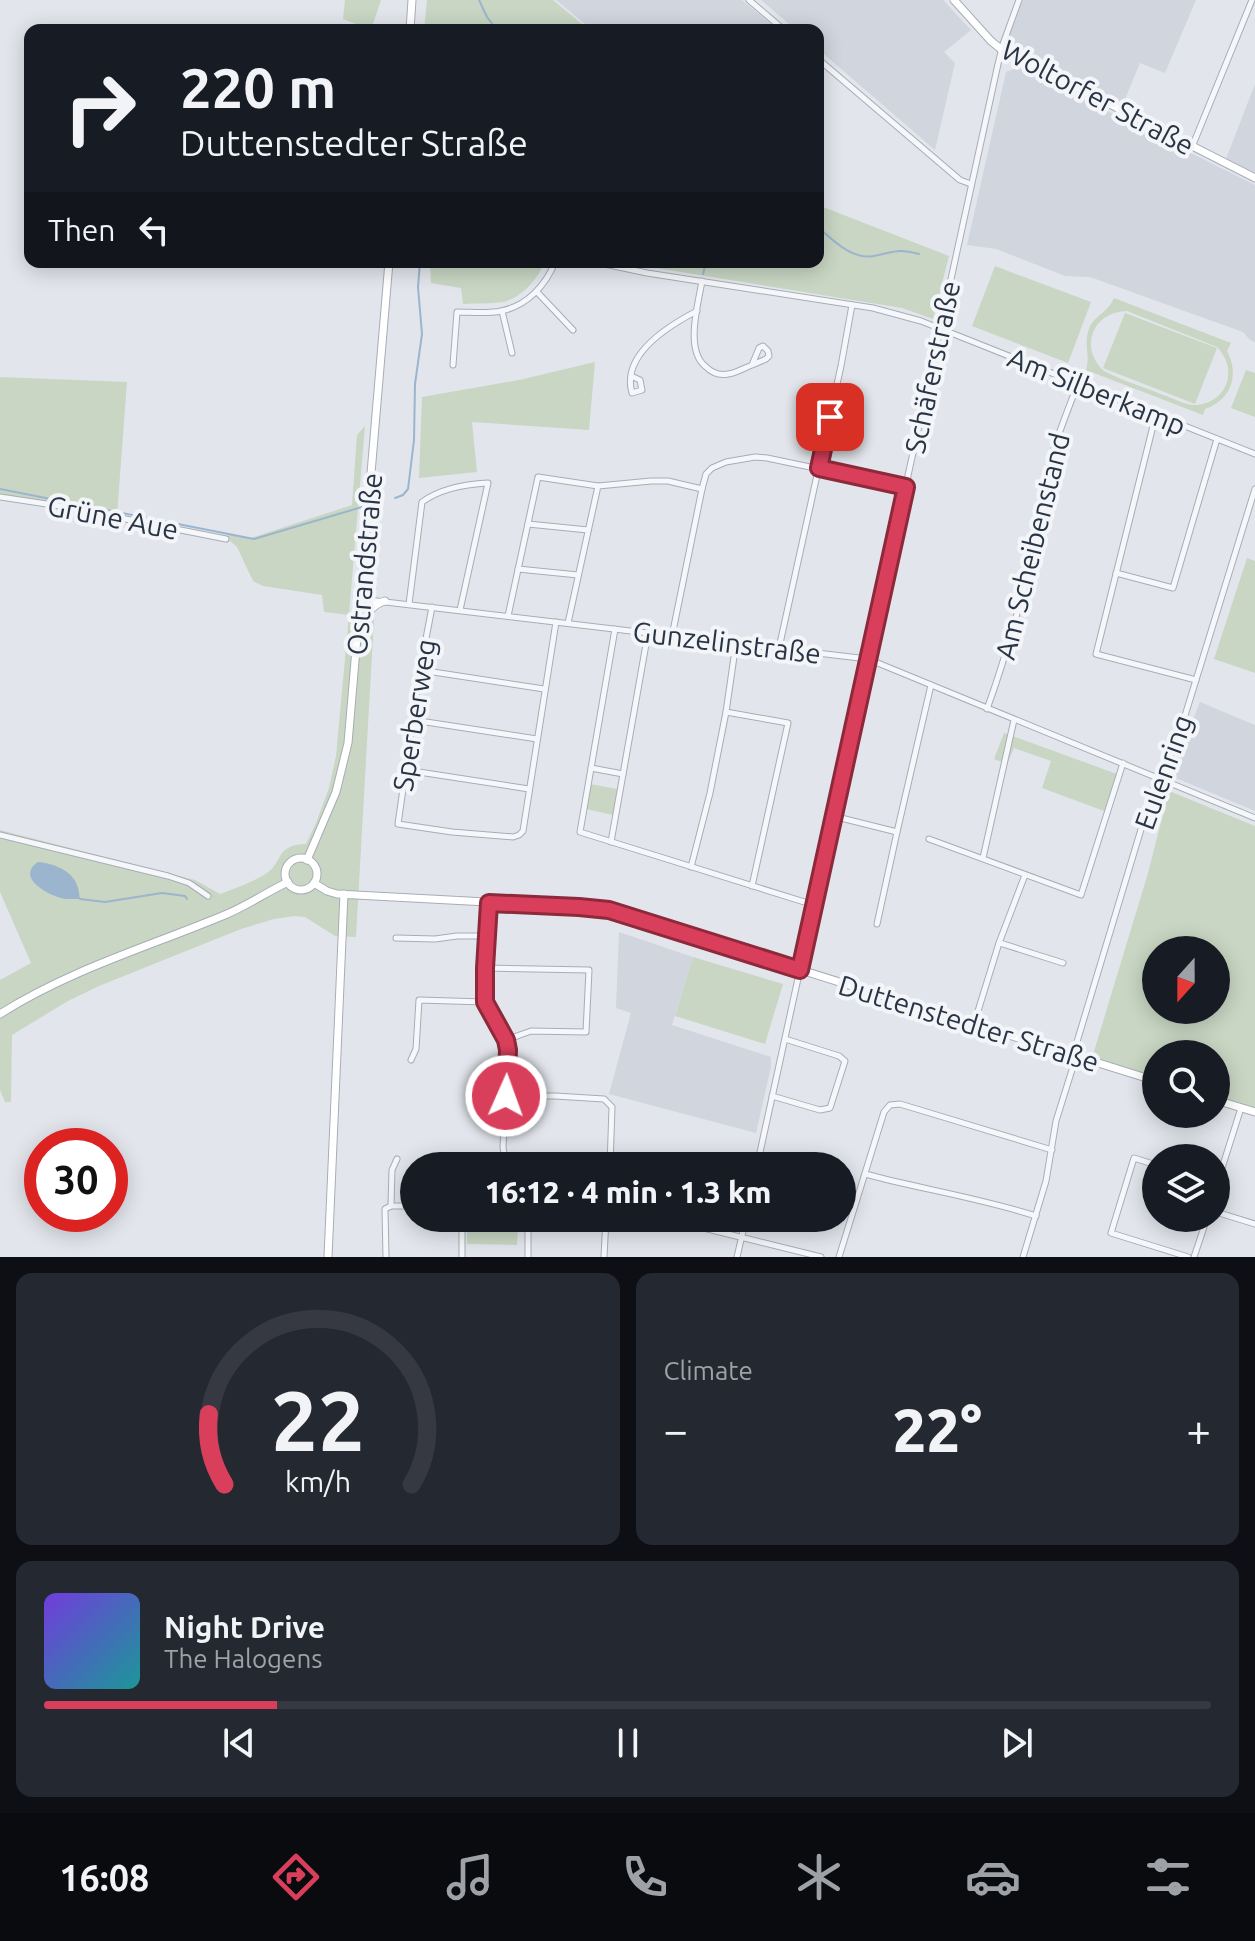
<!DOCTYPE html>
<html lang="en">
<head>
<meta charset="utf-8">
<style>
  :root { --surface:#171b24; --page:#242831; --text:#f1f3f6; --muted:#9ea1a6; --line:#363941; --accent:#d93f5b }
  body { margin:0; font-family:Ubuntu,sans-serif; background:var(--page); color:var(--text); height:100vh; display:flex; flex-direction:column; font-size:30px; white-space:nowrap }
  * { box-sizing:border-box; margin:0 }
  p { font-size:26px; color:var(--muted) }
  .icon { flex:none; width:44px; height:44px; fill:none; stroke:currentColor; stroke-width:2; stroke-linecap:round; stroke-linejoin:round }
  .map { position:relative; height:1257px; overflow:hidden }
  .panel { display:flex; flex-direction:column; gap:16px; padding:16px; background:#0d0f14; flex:1 }
  .panel>* { flex:none }
  .hud { position:absolute; left:24px; top:24px; width:800px; height:244px; border-radius:16px; box-shadow:0 4px 20px #0003; background:#171b24; color:var(--text); overflow:hidden }
  .needle { width:52px; rotate:201deg }
  .fabs { position:absolute; left:1142px; top:936px; display:grid; gap:16px }
  .fabs a { display:grid; place-items:center; width:88px; height:88px; border-radius:50%; background:var(--surface); box-shadow:0 4px 20px #0003; font-size:40px }
  .speed { position:absolute; left:24px; top:1128px; display:flex; gap:16px; font-size:40px; font-weight:700; text-align:center }
  .speed>* { display:grid; place-content:center; width:104px; height:104px; border-radius:50%; background:var(--surface); box-shadow:0 4px 20px #0003; line-height:1 }
  .speed .limit { border:12px solid #d22; background:#fff; color:#111 }
  .pin { position:absolute; display:grid; place-items:center; width:68px; height:68px; color:#fff; margin:-34px; border-radius:16px; box-shadow:0 4px 12px #0006 }
  .me { position:absolute; width:88px; margin:-44px; rotate:2deg; stroke-linejoin:round; filter:drop-shadow(0 0 6px #0008) }
  .turn { display:flex; align-items:center; gap:28px; height:168px; padding:0 24px; font-size:36px }
  .turn .icon { width:104px; height:104px; stroke-width:2.5 }
  .turn b { display:block; font-size:56px; line-height:68px }
  .then { display:flex; align-items:center; height:76px; padding:0 24px; background:#0003; gap:16px; font-size:30px }
  .big { font-size:60px; font-weight:800; line-height:1.1 }
  .panel .card { flex:1; display:flex; flex-direction:column; justify-content:center; gap:12px; min-width:0; padding:0 28px; border-radius:16px; background:var(--page) }
  .panel .dial { align-items:center; gap:0 }
  .dial svg { height:208px; overflow:visible; fill:none; stroke:var(--line); stroke-width:7; stroke-linecap:round; text-anchor:middle }
  .dial text { fill:var(--text); stroke:none }
  .song { display:flex; align-items:center; gap:24px }
  .cover { width:96px; height:96px; border-radius:12px; background:linear-gradient(135deg,hsl(260 70% 55%),hsl(180 70% 35%)) }
  .played { height:8px; border-radius:4px; background:linear-gradient(90deg,var(--accent) 20%,var(--line) 20%) }
  .keys { display:flex; justify-content:space-around; direction:ltr }
  .heat { display:flex; justify-content:space-between; align-items:center; font-size:44px; direction:ltr }
  .panel .tiles { flex:1; display:grid; gap:16px; grid-template-columns:1fr 1fr }
  .card:last-child { grid-column:span 2 }
  .trip { position:absolute; left:400px; top:1152px; width:456px; height:80px; border-radius:40px; background:var(--surface); box-shadow:0 4px 20px #0003; font-weight:800; line-height:80px; text-align:center }
  .tab-bar { display:flex; height:128px; justify-content:space-around; align-items:center; background:#090b0e; color:var(--muted) }
  .tab-bar .icon { width:56px; height:56px }
  .tab-bar .on { color:var(--accent) }
  .tab-bar b { font-size:36px; color:var(--text) }
  .map>svg:first-child { display:block }
</style>
</head>
<body>
<div class="map">
<svg width="1255" height="1257" viewBox="0 0 1255 1257">
  <rect width="100%" height="100%" fill="#e2e6ec"/>
  <g fill="#d0d5de">
    <polygon points="556,0 742,0 778,30 592,30"/>
    <polygon points="761,0 943,0 971,30 944,52 955,63 935,150 818,49 818,30 796,30"/>
    <polygon points="1023,0 1196,0 1165,73 1140,63 1123,104 1010,47 1008,39"/>
    <polygon points="1019,67 1255,185 1255,342 1250,340 1243,332 1090,277 1065,276 996,249 967,245 1006,72"/>
    <polygon points="1255,84 1255,173 1226,159"/>
    <polygon points="1200,702 1255,725 1255,811 1171,776"/>
    <polygon points="619,932 693,957 672,1025 771,1057 771,1067 756,1133 609,1094 631,1013 616,1008"/>
  </g>
  <g fill="#c8d6c3" fill-rule="evenodd">
    <polygon points="345,0 381,0 371,30 343,19"/>
    <polygon points="427,0 553,0 589,30 424,30"/>
    <polygon points="818,205 949,256 933,319 902,308 619,262 818,262"/>
    <path d="M 430,262 L 544,262 C 539,279 521,298 503,302 C 490,304 476,303 463,304 L 461,288 L 431,283 Z"/>
    <polygon points="995,266 1091,302 1068,363 972,326"/>
    <path d="M 1114,298 L 1231,343 L 1227,351 C 1240,375 1231,400 1205,409 L 1203,415 L 1086,370 C 1091,356 1083,344 1089,329 C 1095,314 1107,314 1114,298 ZM 1127,311 L 1217,347 C 1226,357 1231,368 1227,382 C 1223,396 1208,406 1193,405 C 1183,404 1173,398 1163,395 C 1144,387 1123,381 1104,371 C 1079,348 1092,312 1127,311 Z"/>
    <polygon points="1125,313 1217,348 1195,404 1103,368"/>
    <polygon points="595,362 589,430 472,422 477,472 419,478 422,397 519,380"/>
    <polygon points="1246,370 1255,373 1255,417 1231,408"/>
    <polygon points="0,377 127,382 117,516 0,494"/>
    <path d="M 365,426 L 349,614 L 374,619 L 356,937 L 335,936 L 305,917 L 294,916 L 274,919 L 241,929 L 99,986 L 68,1001 L 12,1035 L 11,1102 L 5,1102 L 0,1090 L 0,980 L 31,963 L 0,892 L 0,830 L 195,880 L 220,894 C 235,888 253,882 267,873 C 283,862 275,845 306,844 L 316,823 L 329,788 L 336,756 L 349,615 L 324,612 L 322,595 L 263,586 L 253,581 L 237,547 L 229,540 L 227,534 L 251,538 L 352,505 L 357,435 Z"/>
    <polygon points="1247,558 1255,561 1255,673 1214,659"/>
    <polygon points="1004,733 1117,774 1104,811 1042,788 1051,761 1014,748 1007,764 994,759"/>
    <polygon points="590,784 617,789 613,815 586,809"/>
    <path d="M 1169,791 L 1255,826 L 1255,1108 L 1216,1096 L 1216,1054 L 1156,1054 L 1156,1078 L 1092,1058 L 1148,873 ZM 1156,950 L 1216,950 L 1216,1010 L 1156,1010 Z"/>
    <polygon points="693,957 783,984 765,1044 675,1016"/>
    <polygon points="467,1218 497,1218 505,1230 518,1229 517,1245 467,1244"/>
  </g>
  <path fill="#9bb5ce" d="M 38,862 C 52,863 72,870 77,885 C 79,890 79,894 80,899 C 75,899 71,899 66,899 C 51,897 14,878 38,862 Z"/>
  <g fill="none" stroke-linecap="round" stroke-linejoin="round">
    <g stroke="#9bb5ce" stroke-width="2">
      <polyline points="479,0 487,17 497,30"/>
      <path d="M 818,227 C 834,241 852,260 874,256 C 895,252 897,248 919,254"/>
      <polyline points="703,274 706,262"/>
      <polyline points="0,489 254,539 362,507"/>
      <polyline points="395,498 403,495 408,489 414,440 415,384 422,334 418,287 420,262"/>
      <polyline points="80,899 105,902 162,893 185,896 187,899"/>
    </g>
    <defs>
      <g id="street">
        <polyline points="749,0 784,30"/>
        <polyline points="818,59 960,180 971,184"/>
        <polyline points="1192,147 1252,0"/>
        <polyline points="595,262 647,273 873,308 921,321 1255,454"/>
        <path d="M 702,281 C 698,305 685,349 705,366 C 711,372 719,376 728,374 C 736,373 744,368 752,365 L 759,348 L 763,346 L 768,351 L 769,356 L 766,359 L 752,365"/>
        <polyline points="537,292 573,330"/>
        <polyline points="502,311 512,353"/>
        <path d="M 453,365 L 457,312 C 471,312 488,314 501,311 C 527,306 546,285 555,262"/>
        <path d="M 631,376 L 640,380 L 642,390 L 632,393 C 621,355 668,326 697,311"/>
        <polyline points="1156,414 1096,654 1196,680"/>
        <polyline points="0,497 60,506 226,539"/>
        <polyline points="528,524 588,530"/>
        <polyline points="518,569 578,575"/>
        <polyline points="1116,573 1173,588 1217,439"/>
        <polyline points="360,599 868,659 1255,818"/>
        <path d="M 409,604 L 422,502 C 440,489 467,484 488,483 L 460,610"/>
        <polyline points="432,607 420,670 398,824 452,832 513,837 519,835 523,831 556,622"/>
        <polyline points="508,616 538,477 598,486"/>
        <polyline points="568,623 598,486 651,481 668,481 702,489"/>
        <polyline points="615,629 580,832 814,905"/>
        <polyline points="672,636 702,489 706,474 712,468 726,462 755,457 767,458 906,487"/>
        <polyline points="779,648 841,366 852,305"/>
        <polyline points="420,670 544,689"/>
        <path d="M 987,709 C 1009,649 1025,587 1040,525 C 1043,513 1042,501 1044,489 C 1050,453 1065,418 1078,383"/>
        <polyline points="726,712 788,723 752,886"/>
        <polyline points="413,720 537,739"/>
        <polyline points="591,768 623,774"/>
        <polyline points="406,770 529,789"/>
        <polyline points="833,816 897,832 931,685"/>
        <polyline points="0,835 168,876 189,883 208,896"/>
        <polyline points="929,839 1081,895 1123,763"/>
        <polyline points="611,842 648,633"/>
        <polyline points="983,858 1014,720"/>
        <polyline points="691,867 710,793 726,712 736,643"/>
        <polyline points="489,903 485,968 485,1002 506,1040 508,1050 503,1147 506,1166"/>
        <polyline points="877,924 897,832"/>
        <polyline points="396,938 435,939 457,936 487,936"/>
        <polyline points="1000,943 1063,963"/>
        <polyline points="485,968 589,970 586,1032 531,1031 506,1040"/>
        <polyline points="974,1024 999,943 1025,875"/>
        <polyline points="1073,1055 1155,783 1161,779 1183,722 1255,489"/>
        <polyline points="411,1060 416,1049 419,1000 485,1002"/>
        <polyline points="506,1096 555,1096 604,1099 612,1107 610,1166"/>
        <polyline points="772,1096 820,1110 830,1108 845,1061 839,1056 785,1039"/>
        <polyline points="1156,1165 1134,1158 1111,1233 1188,1257"/>
        <polyline points="757,1166 998,64 1003,44 1019,0"/>
        <path d="M 865,1174 C 921,1189 980,1198 1036,1216"/>
        <polyline points="1216,1187 1241,1108"/>
        <polyline points="391,1206 392,1170 397,1159"/>
        <polyline points="1216,1212 1255,1224"/>
        <polyline points="663,1218 821,1257"/>
        <polyline points="528,1232 528,1257"/>
        <polyline points="386,1257 385,1209 391,1206 414,1206"/>
        <polyline points="462,1257 462,1218"/>
        <polyline points="604,1257 606,1218"/>
        <polyline points="737,1257 746,1218"/>
        <polyline points="839,1257 884,1112 890,1105 900,1104 1052,1150"/>
        <polyline points="1023,1257 1046,1181 1056,1121 1076,1057"/>
        <polyline points="1194,1257 1207,1218"/>
      </g>
      <g id="secondary">
        <polyline points="954,0 991,41 1007,54 1084,91 1255,178"/>
        <polyline points="410,30 412,0"/>
        <path d="M 360,630 C 367,616 370,605 385,601"/>
        <circle cx="301" cy="874" r="16"/>
        <polyline points="307,860 336,792 348,743 389,262"/>
        <polyline points="314,883 327,891 337,894 579,907 609,910 1156,1081"/>
        <path d="M 0,1014 C 71,969 151,946 227,914 C 248,905 267,892 288,882"/>
        <polyline points="1216,1100 1255,1112"/>
        <polyline points="328,1257 344,894"/>
      </g>
    </defs>
    <use href="#street" stroke="#a7adb7" stroke-width="7"/>
    <use href="#secondary" stroke="#a7adb7" stroke-width="9"/>
    <use href="#street" stroke="#f6f7fa" stroke-width="5"/>
    <use href="#secondary" stroke="#fff" stroke-width="7"/>
  </g>
  <g fill="none" stroke-linecap="round" stroke-linejoin="round">
    <defs>
      <polyline id="route" points="506,1096 508,1050 506,1040 485,1002 485,968 489,903 579,907 609,910 800,970 906,487 819,468 830,417"/>
    </defs>
    <use href="#route" stroke="#8d293b" stroke-width="20"/>
    <use href="#route" stroke="#d93f5b" stroke-width="14"/>
  </g>
  <g text-anchor="middle" dominant-baseline="central" stroke-width="8" stroke-linejoin="round" paint-order="stroke">
    <g font-size="28" fill="#293445" stroke="#f3f5f9">
      <text transform="translate(1098 97) rotate(28)">Woltorfer Straße</text>
      <text transform="translate(932 367) rotate(-78)">Schäferstraße</text>
      <text transform="translate(1097 391) rotate(22)">Am Silberkamp</text>
      <text transform="translate(113 517) rotate(11)">Grüne Aue</text>
      <text transform="translate(1032 546) rotate(-76)">Am Scheibenstand</text>
      <text transform="translate(364 564) rotate(-85)">Ostrandstraße</text>
      <text transform="translate(727 642) rotate(7)">Gunzelinstraße</text>
      <text transform="translate(414 715) rotate(-81)">Sperberweg</text>
      <text transform="translate(1163 772) rotate(-70)">Eulenring</text>
      <text transform="translate(969 1023) rotate(17)">Duttenstedter Straße</text>
    </g>
  </g>
</svg>
<div class="fabs">
<a><svg class="needle" viewBox="-14 -14 28 28"><path d="M0-13l5 13h-10z" fill="#e53935"/><path d="M0 13l5-13h-10z" fill="#9ea1a6"/></svg></a>
<a><svg class="icon" aria-label="search" viewBox="0 0 24 24"><circle cx="10" cy="10" r="6"/><path d="M15 15l6 6"/></svg></a>
<a><svg class="icon" aria-label="layers" viewBox="0 0 24 24"><path d="M12 4l9 5-9 5-9-5zM3 14l9 5 9-5"/></svg></a>
</div>
<div class="speed"><div class="limit">30</div></div>
<div class="pin" style="left:830px;top:417px;background:#d93025"><svg class="icon" aria-label="arrive" viewBox="0 0 24 24"><path d="M6 21V4h12l-3 4 3 4H6"/></svg></div>
<svg class="me" style="left:506px;top:1096px" viewBox="-20 -20 40 40"><circle r="17" fill="#d93f5b" stroke="#fff" stroke-width="3"/><path d="M0-11L8 9 0 5-8 9z" fill="#fff"/></svg>
<div class="trip">16:12 · 4 min · 1.3 km</div>
<div class="hud">
<div class="turn"><svg class="icon" aria-label="right" viewBox="0 0 24 24"><path d="M7 20v-9h11M14 6l5 5-5 5"/></svg><div><b>220 m</b>Duttenstedter Straße</div></div>
<div class="then">Then<svg class="icon" aria-label="left" viewBox="0 0 24 24"><path d="M17 20v-9H6M10 6l-5 5 5 5"/></svg></div>
</div>
</div>
<section class="panel">
<div class="tiles">
<div class="card dial"><svg viewBox="0 0 100 80">
<path d="M14 69A42 42 0 1 1 86 69"/>
<path d="M14 69A42 42 0 0 1 8 42" stroke="#d93f5b"/>
<text x="50" y="56" font-size="32" font-weight="700">22</text>
<text x="50" y="72" font-size="11">km/h</text>
</svg></div>
<div class="card"><p>Climate</p>
<div class="heat"><a>−</a><b class="big">22°</b><a>+</a></div>
</div>
<div class="card">
<div class="song"><i class="cover"></i><div><b>Night Drive</b><p>The Halogens</p></div></div>
<div class="played"></div>
<div class="keys"><svg class="icon" aria-label="previous" viewBox="0 0 24 24"><path d="M18 5L8 12l10 7zM5 5v14"/></svg><svg class="icon" aria-label="pause" viewBox="0 0 24 24"><path d="M8 5v14M16 5v14"/></svg><svg class="icon" aria-label="next" viewBox="0 0 24 24"><path d="M6 5l10 7-10 7zM19 5v14"/></svg></div>
</div>
</div>
</section>
<nav class="tab-bar">
<b>16:08</b>
<svg class="icon on" aria-label="directions" viewBox="0 0 24 24"><path d="M12 3l9 9-9 9-9-9zM9 14v-3h6M13 9l2 2-2 2"/></svg>
<svg class="icon" aria-label="music" viewBox="0 0 24 24"><path d="M9 18V5l10-2v13"/><circle cx="6" cy="18" r="3"/><circle cx="16" cy="16" r="3"/></svg>
<svg class="icon" aria-label="phone" viewBox="0 0 24 24"><path d="M5 4h4l2 5-3 2q2 4 5 5l2-3 5 2v4C11 20 4 13 5 4z"/></svg>
<svg class="icon" aria-label="climate" viewBox="0 0 24 24"><path d="M12 3v18M4 7l16 10M4 17L20 7"/></svg>
<svg class="icon" aria-label="car" viewBox="0 0 24 24"><path d="M5 17H2v-5l4-1 3-4h7l3 4 3 1v5h-3M9 17h6M6 11h13"/><circle cx="7" cy="17" r="2"/><circle cx="17" cy="17" r="2"/></svg>
<svg class="icon" aria-label="filters" viewBox="0 0 24 24"><path d="M4 7h16M4 17h16"/><circle cx="9" cy="7" r="2"/><circle cx="15" cy="17" r="2"/></svg>
</nav>
</body>
</html>
